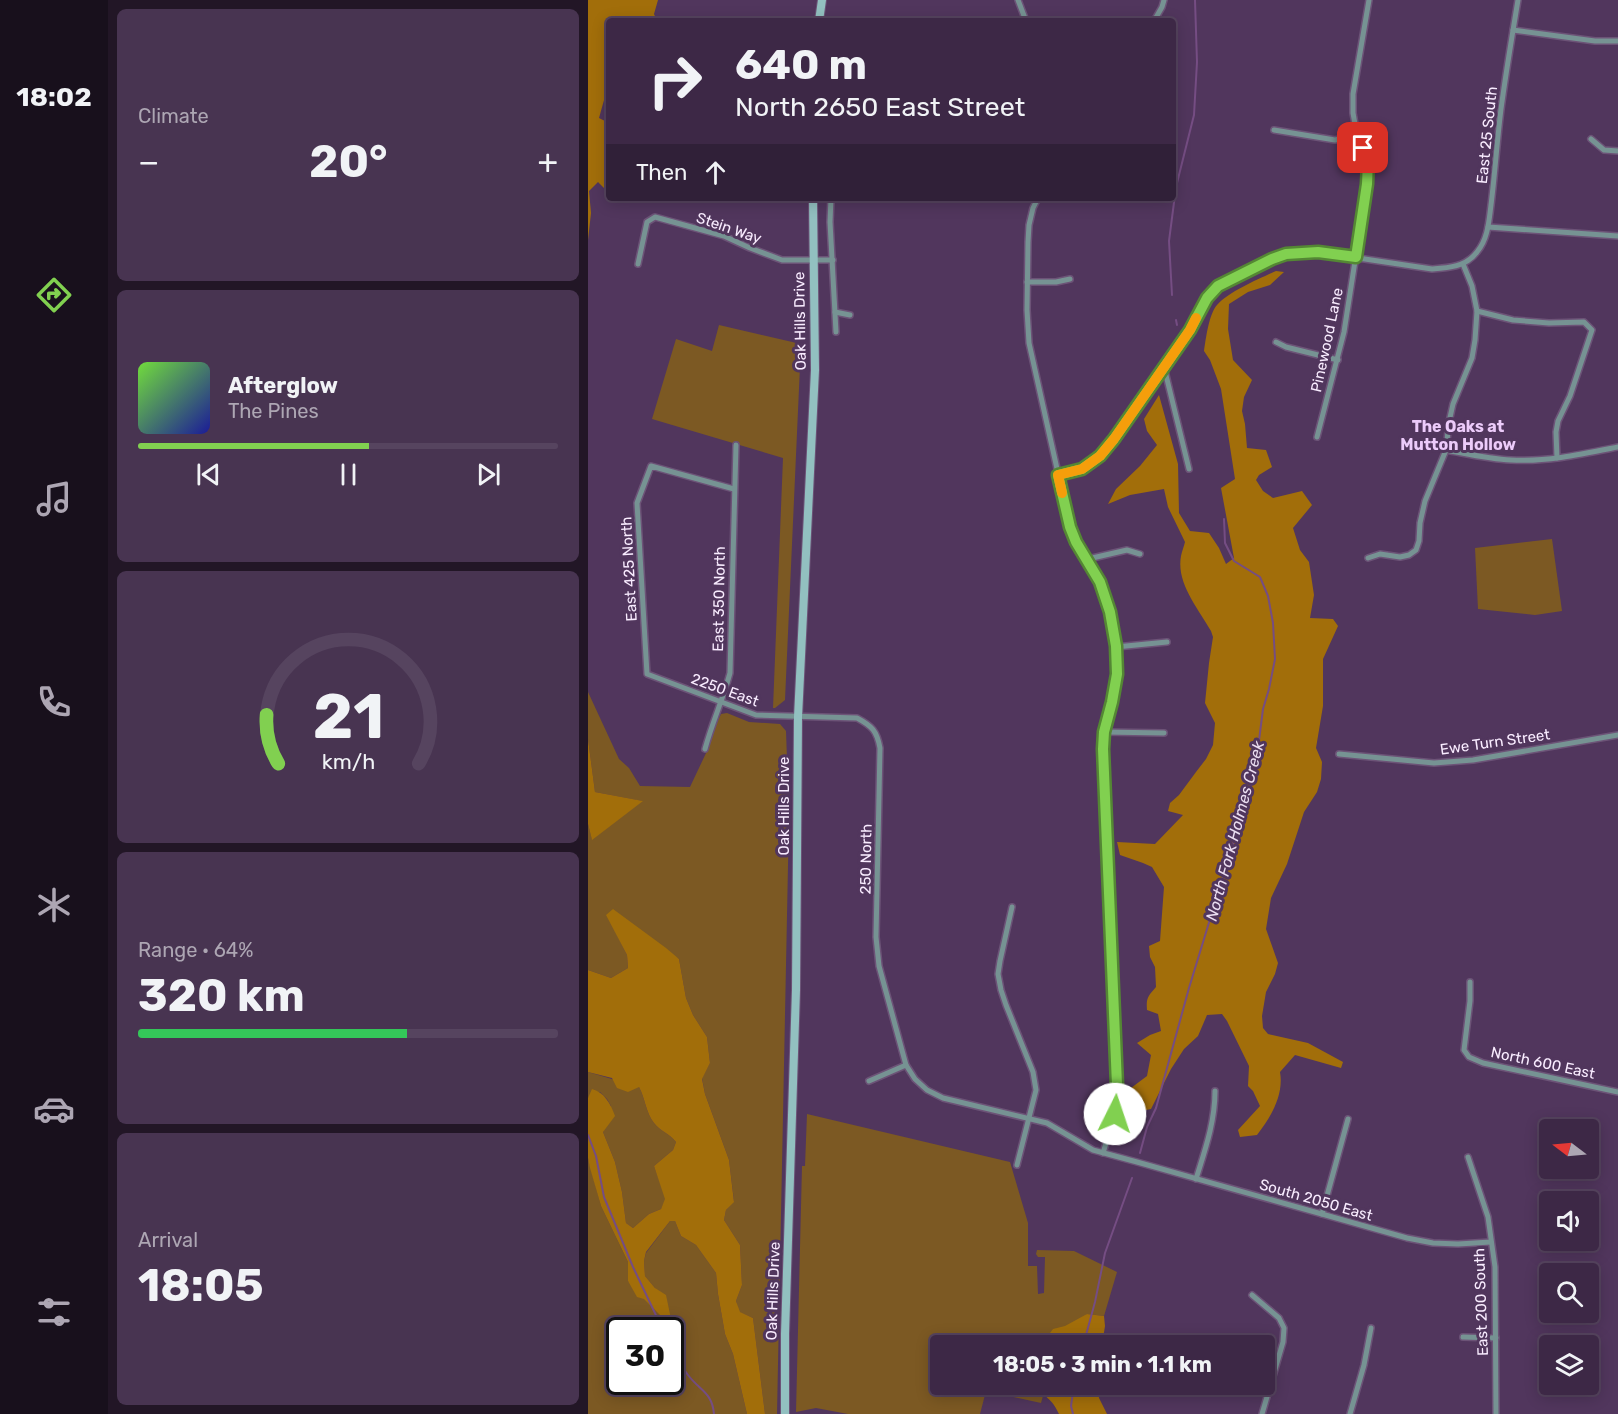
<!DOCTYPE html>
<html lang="en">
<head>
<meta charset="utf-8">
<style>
  :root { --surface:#3d2846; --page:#483451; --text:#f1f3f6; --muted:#ada6b3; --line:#56445f; --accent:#81d050 }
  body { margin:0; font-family:Rubik,sans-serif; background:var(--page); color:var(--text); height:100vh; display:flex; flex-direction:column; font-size:22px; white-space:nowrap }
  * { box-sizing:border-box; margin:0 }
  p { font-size:20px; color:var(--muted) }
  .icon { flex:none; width:33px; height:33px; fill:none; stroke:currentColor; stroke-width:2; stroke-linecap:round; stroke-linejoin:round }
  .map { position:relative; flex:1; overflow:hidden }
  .details { display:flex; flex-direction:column; gap:9px; padding:9px; background:#221626; width:480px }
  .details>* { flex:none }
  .top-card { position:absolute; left:18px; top:18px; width:570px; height:183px; border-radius:6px; box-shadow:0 3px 15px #0003,0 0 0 2px var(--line); background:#3d2846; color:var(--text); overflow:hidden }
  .needle { width:39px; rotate:286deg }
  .buttons { position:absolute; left:951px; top:1119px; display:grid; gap:12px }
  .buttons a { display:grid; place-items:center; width:60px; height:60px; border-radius:6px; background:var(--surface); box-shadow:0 3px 15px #0003,0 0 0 2px var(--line); font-size:30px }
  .speed { position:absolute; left:18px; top:1317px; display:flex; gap:12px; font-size:30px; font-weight:700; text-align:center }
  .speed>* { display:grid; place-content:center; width:78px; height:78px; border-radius:50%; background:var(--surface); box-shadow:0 3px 15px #0003,0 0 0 2px var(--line); line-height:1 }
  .speed .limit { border:3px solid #111; border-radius:9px; background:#fff; color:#111 }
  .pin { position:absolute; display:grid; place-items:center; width:51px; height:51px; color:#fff; margin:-26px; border-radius:12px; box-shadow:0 3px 9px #0006 }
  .me { position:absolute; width:66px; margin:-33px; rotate:4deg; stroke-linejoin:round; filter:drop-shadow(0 0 4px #0008) }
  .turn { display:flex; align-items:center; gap:21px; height:126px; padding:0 30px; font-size:27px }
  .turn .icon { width:78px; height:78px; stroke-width:2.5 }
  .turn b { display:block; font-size:42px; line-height:51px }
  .then { display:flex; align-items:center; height:57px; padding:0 30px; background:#0003; gap:12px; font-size:22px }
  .big { font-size:45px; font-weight:700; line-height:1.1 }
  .details .card { flex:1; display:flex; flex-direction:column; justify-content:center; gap:9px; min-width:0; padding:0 21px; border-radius:9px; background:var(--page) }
  .details .dial { align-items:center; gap:0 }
  .dial svg { height:156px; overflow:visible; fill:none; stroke:var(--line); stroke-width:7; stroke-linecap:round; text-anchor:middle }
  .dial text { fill:var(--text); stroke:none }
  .song { display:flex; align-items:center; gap:18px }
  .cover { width:72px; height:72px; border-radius:9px; background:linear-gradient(135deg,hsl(100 70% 55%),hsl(240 70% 35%)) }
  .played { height:6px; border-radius:3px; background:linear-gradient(90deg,var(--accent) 55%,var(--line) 55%) }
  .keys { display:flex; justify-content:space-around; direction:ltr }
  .heat { display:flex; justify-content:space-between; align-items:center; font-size:33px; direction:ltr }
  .charge { height:9px; border-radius:4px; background:linear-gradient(90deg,#34c759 64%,var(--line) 0) }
  .trip { position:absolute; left:342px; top:1335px; width:345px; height:60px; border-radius:6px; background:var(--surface); box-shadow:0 3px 15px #0003,0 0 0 2px var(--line); font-weight:700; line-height:60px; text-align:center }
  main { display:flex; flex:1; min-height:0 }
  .menu { display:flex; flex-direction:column; width:108px; justify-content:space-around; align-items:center; background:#18101c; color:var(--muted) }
  .menu .icon { width:42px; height:42px }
  .menu .selected { color:var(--accent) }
  .menu b { font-size:27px; color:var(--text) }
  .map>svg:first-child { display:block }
</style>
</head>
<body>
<main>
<nav class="menu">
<b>18:02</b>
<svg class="icon selected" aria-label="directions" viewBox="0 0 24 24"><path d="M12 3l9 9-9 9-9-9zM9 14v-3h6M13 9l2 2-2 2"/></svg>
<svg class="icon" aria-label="music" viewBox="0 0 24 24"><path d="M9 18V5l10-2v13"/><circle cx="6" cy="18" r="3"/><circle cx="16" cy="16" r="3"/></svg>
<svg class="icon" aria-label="phone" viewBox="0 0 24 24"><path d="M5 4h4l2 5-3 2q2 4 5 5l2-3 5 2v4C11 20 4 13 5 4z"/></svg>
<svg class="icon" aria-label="climate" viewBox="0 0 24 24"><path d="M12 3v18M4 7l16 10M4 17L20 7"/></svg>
<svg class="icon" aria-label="car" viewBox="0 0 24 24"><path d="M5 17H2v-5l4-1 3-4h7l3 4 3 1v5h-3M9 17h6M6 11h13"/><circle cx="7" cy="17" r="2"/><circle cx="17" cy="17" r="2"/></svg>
<svg class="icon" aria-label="filters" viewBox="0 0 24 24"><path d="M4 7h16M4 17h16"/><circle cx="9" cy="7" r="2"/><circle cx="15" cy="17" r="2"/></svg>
</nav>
<section class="details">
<div class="card"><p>Climate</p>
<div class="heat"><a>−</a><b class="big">20°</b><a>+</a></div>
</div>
<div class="card">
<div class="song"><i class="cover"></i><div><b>Afterglow</b><p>The Pines</p></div></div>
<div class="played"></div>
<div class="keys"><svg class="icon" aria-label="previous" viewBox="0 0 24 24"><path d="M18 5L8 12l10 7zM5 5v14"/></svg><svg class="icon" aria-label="pause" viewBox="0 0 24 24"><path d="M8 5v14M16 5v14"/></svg><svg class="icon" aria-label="next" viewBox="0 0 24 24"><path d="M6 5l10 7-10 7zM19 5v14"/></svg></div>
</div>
<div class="card dial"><svg viewBox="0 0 100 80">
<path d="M14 69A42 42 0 1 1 86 69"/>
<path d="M14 69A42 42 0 0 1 8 44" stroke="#81d050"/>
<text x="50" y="56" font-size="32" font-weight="700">21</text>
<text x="50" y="72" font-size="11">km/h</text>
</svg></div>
<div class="card"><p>Range · 64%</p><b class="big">320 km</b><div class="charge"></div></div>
<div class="card"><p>Arrival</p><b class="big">18:05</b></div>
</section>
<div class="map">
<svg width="1030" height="1414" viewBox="0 0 1030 1414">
  <rect width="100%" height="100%" fill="#51365d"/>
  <g fill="#7c5923" fill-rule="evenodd">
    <polygon points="131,325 213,344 197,700 187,708 185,708 195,458 64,419 88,339 124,351"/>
    <polygon points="964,539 974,611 947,615 890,609 887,548"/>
    <polygon points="0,692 31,759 41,768 52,786 102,787 119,751 123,735 133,714 139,713 161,722 192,724 198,731 201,816 189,1414 177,1414 165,1318 151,1312 148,1301 154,1285 152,1245 136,1220 138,1210 146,1201 141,1160 117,1094 114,1078 122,1063 119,1037 105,1015 98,998 91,959 19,915 39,955 40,968 23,978 0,970 0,824 4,839 54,801 7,792 0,739"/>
    <path d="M 0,1072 L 51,1087 C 57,1098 58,1113 66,1123 C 72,1131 82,1134 88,1142 L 85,1150 L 66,1166 L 78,1199 L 73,1209 L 61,1214 L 45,1228 L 38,1223 L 34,1192 L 27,1162 L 15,1132 L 23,1106 L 19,1099 L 12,1092 L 0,1098 Z"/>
    <polygon points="219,1114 422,1162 440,1223 440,1266 449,1266 450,1294 456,1293 457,1257 450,1257 448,1254 449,1250 486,1251 529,1272 516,1316 499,1314 471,1345 352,1346 352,1384 458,1385 453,1403 398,1391 392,1414 260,1414 228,1408 208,1412 214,1166 217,1166"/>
    <path d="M 0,1158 L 13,1206 L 40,1262 L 40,1281 L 80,1323 L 67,1288 L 57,1276 L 56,1261 L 58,1253 L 82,1221 L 87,1221 L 93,1236 L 108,1245 L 128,1273 L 130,1294 L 137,1334 L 145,1354 L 159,1414 L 0,1414 ZM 32,1330 L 82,1330 L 82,1382 L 32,1382 Z"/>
  </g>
  <g fill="#a26e0a">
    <polygon points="0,0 70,0 66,14 69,21 21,21 21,94 18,93 11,118 21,123 21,191 20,192 10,182 1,191 3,213 0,240"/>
    <path d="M 688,271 L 696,272 L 682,285 L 660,292 L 641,304 L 640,329 L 645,360 L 664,380 L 656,397 L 654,411 L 657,424 L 659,448 L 678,450 L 684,467 L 671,475 L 668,480 L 675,491 L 685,498 L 714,491 L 724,505 L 705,528 L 712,550 L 721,562 L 726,595 L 722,618 L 745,619 L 750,626 L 735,659 L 735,706 L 728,748 L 734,762 L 733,779 L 729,792 L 716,812 L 699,864 L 683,898 L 678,929 L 690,963 L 687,974 L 678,992 L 674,1016 L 675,1028 L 680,1034 L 720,1043 L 755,1062 L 753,1068 L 707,1055 L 692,1072 C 696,1095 683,1117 669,1135 L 652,1137 L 650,1130 L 672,1106 L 665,1091 L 660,1086 L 661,1066 L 639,1021 L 634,1014 L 619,1015 L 610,1036 L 596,1049 L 583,1069 L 563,1109 L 558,1110 L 538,1106 L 539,1091 L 559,1076 L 563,1055 L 549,1043 L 562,1035 L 573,1031 L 570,1014 L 559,1010 C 558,998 560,996 568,987 L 567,967 L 562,957 L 561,946 L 572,941 L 576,887 L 564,867 L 555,863 L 532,855 L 529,842 L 567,844 L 595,815 L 580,811 L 582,803 L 591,795 L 608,772 L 618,759 L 625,745 L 627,723 L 617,703 L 621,663 L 625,637 L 623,631 C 610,608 588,583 593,556 C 594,551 596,546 597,542 L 580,507 L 576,489 L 542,495 L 520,504 L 528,489 L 552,466 L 569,445 L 559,431 L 556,419 L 571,395 L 590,464 L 591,513 L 602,531 L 621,533 L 631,548 L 638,564 L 646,558 L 633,488 L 647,479 L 633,389 L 622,360 L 616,351 C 618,338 621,314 629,305 C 642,291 671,279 688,271 Z"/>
    <polygon points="0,739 7,792 55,801 4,840 0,824"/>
    <path d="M 25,909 L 78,948 L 91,959 L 98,998 L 105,1015 L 119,1037 L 122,1063 L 114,1079 L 117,1094 L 141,1160 L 146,1202 L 138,1210 L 136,1220 L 152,1245 L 154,1285 L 148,1301 L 152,1312 L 165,1318 L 177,1414 L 159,1414 L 145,1354 L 137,1334 L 130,1294 L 128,1273 L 108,1245 L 93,1236 L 87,1221 L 82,1221 L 58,1252 L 56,1261 L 57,1276 L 67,1288 L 78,1295 L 83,1319 L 81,1324 L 56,1299 L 49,1297 L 40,1281 L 40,1262 L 13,1206 L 2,1168 L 0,1158 L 0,1098 L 4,1089 C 17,1093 22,1103 27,1116 L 15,1132 L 27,1162 L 34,1192 L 38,1223 L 45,1228 L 61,1214 L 73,1209 L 77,1199 L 66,1166 L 85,1150 L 88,1142 C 82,1134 72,1131 66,1123 C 58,1113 57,1098 51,1087 L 40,1092 L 29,1088 L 24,1078 L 0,1072 L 0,970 L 23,978 L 40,968 L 39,955 L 18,915 Z"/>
    <polygon points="499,1314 516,1316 517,1326 514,1345 453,1345 465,1329 477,1326"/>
    <path d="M 447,1385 L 509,1385 L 511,1398 L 519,1414 L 471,1414 C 464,1398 457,1398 447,1385 Z"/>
  </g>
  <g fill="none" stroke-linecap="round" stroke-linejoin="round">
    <g stroke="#754d83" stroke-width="2">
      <polyline points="584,295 581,241 588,187 606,115 609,62 607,0"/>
      <polyline points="588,320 589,325"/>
      <polyline points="0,1135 8,1156 16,1197 45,1267 75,1330"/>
      <polyline points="552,1153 559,1127 568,1108 601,988 667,772 675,709 681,689 687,659 685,623 680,596 672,577 646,561 637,543 636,519"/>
      <path d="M 82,1345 C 88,1355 93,1366 100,1375 C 112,1391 124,1392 126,1414"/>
      <polyline points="495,1346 507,1302 517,1253 544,1178"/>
      <polyline points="485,1414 483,1406 486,1384"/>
    </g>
    <defs>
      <g id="street">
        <polyline points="430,0 438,21"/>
        <polyline points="566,21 574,7 576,0"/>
        <polyline points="925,30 1007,41 1030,41"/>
        <polyline points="686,130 747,140 769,135"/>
        <polyline points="1003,139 1016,150 1030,151"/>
        <polyline points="243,198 242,222 248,332"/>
        <path d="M 450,198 L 445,208 L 441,225 L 440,242 L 439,310 L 441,343 L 482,527 C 489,545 501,561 511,579 C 524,604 530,644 529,673 C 528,699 516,723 515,749 L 529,1085 L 527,1114 L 515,1153"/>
        <polyline points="900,227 1030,236"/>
        <polyline points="50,264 59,222 67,217 136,236 162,248 194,260 245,260"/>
        <polyline points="439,282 468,282 482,279"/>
        <polyline points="889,311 925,320 961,323 996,322 1004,330 982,396 970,421 968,432 969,458"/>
        <polyline points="247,312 262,315"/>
        <polyline points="688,342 698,347 750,360"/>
        <polyline points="576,367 601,469"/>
        <polyline points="729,437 756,332 779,184 780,161 769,135 765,113 765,94 781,0"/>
        <path d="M 858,450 C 880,454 901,459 923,460 C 959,462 995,454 1030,447"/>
        <path d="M 470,475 L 494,469 L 511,456 L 526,439 L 602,330 L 619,298 L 631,286 L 684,259 L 698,254 L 730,252 L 844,269 C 860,268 878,267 889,252 C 900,239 901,221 903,205 C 907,173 909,141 913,109 C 918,72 924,36 930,0"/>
        <path d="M 146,489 L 63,466 L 49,503 L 59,674 L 168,715 L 269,718 C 284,726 289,731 292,748 L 288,937 L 291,966 L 318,1065 L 327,1079 L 339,1090 L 355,1098 L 459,1123 L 505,1150 L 549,1162 L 819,1238 L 845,1243 L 870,1244 L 903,1242"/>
        <polyline points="780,558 792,554 812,557 821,555 828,550 831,541 832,523 837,501 858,450 861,422 865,404 884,358 887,340 889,311 884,286 875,264"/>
        <polyline points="500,559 539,550 552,554"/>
        <polyline points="528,647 579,642"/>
        <polyline points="516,732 576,733"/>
        <path d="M 117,749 C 124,723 135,699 142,673 L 148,445"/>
        <polyline points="751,754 846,763 885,760 1030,735"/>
        <polyline points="424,907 412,961 410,974 413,990 418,1005 445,1072 448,1090 429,1165"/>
        <polyline points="882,982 882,1001 876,1050 881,1057 895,1063 1030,1092"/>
        <polyline points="281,1081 318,1065"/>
        <polyline points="880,1157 900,1217 907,1267 908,1414"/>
        <path d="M 608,1179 C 617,1150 627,1122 627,1091"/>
        <polyline points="734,1214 760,1119"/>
        <polyline points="664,1295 691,1318 696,1328 695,1342 674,1414"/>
        <polyline points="875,1337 908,1338"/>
        <polyline points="762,1414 776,1365 783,1328"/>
      </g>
      <g id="secondary">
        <polyline points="231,21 234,0"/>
        <polyline points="197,1414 197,1334 208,990 210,717 227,370 225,198"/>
      </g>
    </defs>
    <use href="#street" stroke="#6c5377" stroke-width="8"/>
    <use href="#secondary" stroke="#6c5377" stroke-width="10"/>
    <use href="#street" stroke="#769393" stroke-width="5"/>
    <use href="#secondary" stroke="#92c0c0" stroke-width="8"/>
  </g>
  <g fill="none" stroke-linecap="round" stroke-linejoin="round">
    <defs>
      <polyline id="route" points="527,1114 529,1085 515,749 516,732 524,702 529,674 528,646 522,612 512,582 488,542 482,527 470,475 494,469 512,456 526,439 602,330 619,298 630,286 684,259 698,254 730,252 768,257 779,184 780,161 775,148"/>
    </defs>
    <use href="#route" stroke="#548734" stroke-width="15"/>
    <use href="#route" stroke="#81d050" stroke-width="10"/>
    <polyline stroke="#f59e0b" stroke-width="10" points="474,493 470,475 494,469 512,456 526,439 602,330 608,318"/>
  </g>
  <g text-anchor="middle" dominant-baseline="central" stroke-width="6" stroke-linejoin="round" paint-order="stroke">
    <g font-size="15" fill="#f9ecff" stroke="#51365d">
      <text transform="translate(899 135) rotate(-84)">East 25 South</text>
      <text transform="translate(141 228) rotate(19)">Stein Way</text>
      <text transform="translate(212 321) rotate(-91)">Oak Hills Drive</text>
      <text transform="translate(739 340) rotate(-78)">Pinewood Lane</text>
      <text transform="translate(41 569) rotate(-93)">East 425 North</text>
      <text transform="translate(131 599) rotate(-89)">East 350 North</text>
      <text transform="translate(137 690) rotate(20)">2250 East</text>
      <text transform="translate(907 742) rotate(-8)">Ewe Turn Street</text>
      <text transform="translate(196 806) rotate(-90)">Oak Hills Drive</text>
      <text transform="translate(278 859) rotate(-89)">250 North</text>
      <text transform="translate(955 1063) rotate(12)">North 600 East</text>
      <text transform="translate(728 1200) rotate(16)">South 2050 East</text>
      <text transform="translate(185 1291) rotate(-88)">Oak Hills Drive</text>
      <text transform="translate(893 1302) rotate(-92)">East 200 South</text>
    </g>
    <g font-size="16" font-weight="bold" fill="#eccbfa" stroke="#51365d">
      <text x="870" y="426">The Oaks at<tspan x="870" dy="18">Mutton Hollow</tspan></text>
    </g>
    <g font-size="16" font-style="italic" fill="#ebdef1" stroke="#51365d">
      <text transform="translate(647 831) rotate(-75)">North Fork Holmes Creek</text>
    </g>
  </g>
</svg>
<div class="buttons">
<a><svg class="needle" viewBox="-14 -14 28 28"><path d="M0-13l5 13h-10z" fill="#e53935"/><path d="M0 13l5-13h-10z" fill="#ada6b3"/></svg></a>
<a><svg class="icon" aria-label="sound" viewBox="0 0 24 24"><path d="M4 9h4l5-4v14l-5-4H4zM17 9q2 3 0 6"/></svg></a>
<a><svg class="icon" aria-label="search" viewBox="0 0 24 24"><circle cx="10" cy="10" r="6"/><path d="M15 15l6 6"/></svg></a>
<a><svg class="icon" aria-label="layers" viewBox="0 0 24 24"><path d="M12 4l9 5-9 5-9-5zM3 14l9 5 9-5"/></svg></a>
</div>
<div class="speed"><div class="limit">30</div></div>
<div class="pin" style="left:775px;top:148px;background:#d93025"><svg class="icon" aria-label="arrive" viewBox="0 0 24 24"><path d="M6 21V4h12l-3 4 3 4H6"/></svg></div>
<svg class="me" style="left:527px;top:1114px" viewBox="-20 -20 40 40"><circle r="19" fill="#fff"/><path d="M0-13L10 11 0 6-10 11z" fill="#81d050"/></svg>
<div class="trip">18:05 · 3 min · 1.1 km</div>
<div class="top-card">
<div class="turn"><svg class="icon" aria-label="right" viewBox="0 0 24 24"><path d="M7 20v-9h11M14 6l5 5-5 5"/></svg><div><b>640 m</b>North 2650 East Street</div></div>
<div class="then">Then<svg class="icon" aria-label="ahead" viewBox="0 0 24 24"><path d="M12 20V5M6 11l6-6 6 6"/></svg></div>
</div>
</div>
</main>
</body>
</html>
